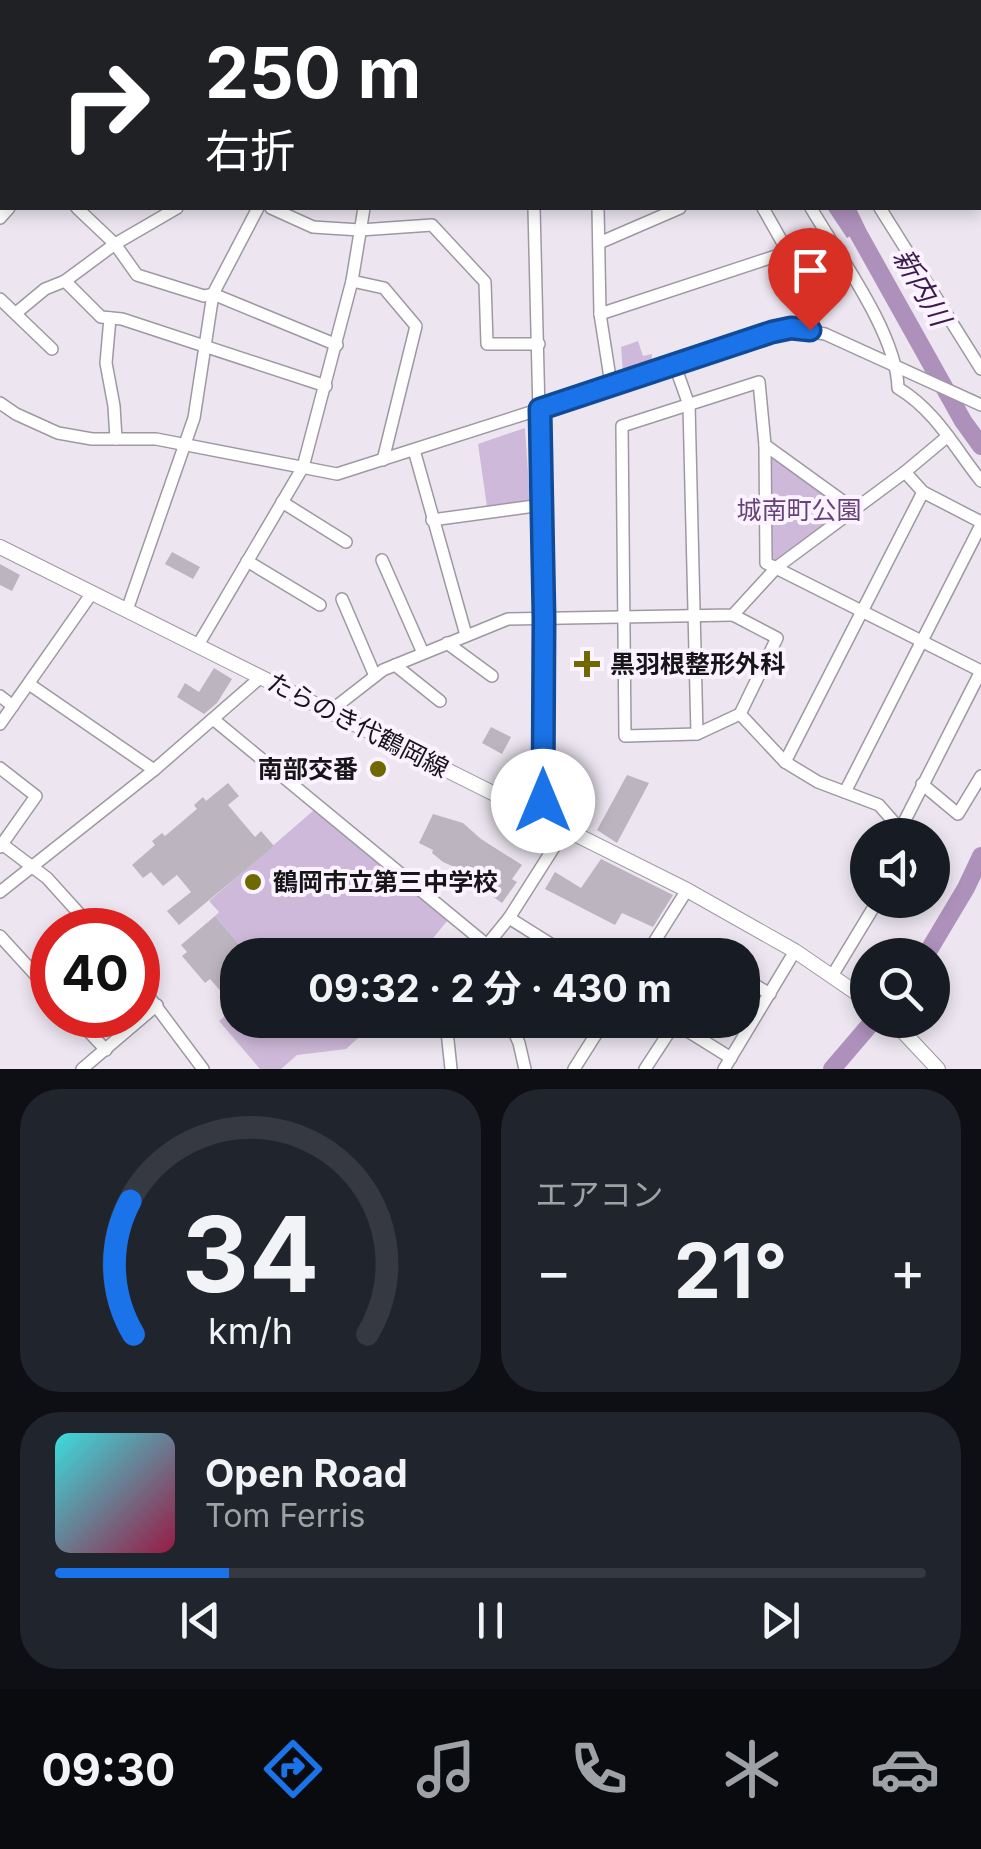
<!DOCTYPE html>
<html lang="ja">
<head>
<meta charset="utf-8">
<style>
  :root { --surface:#171b24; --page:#20242c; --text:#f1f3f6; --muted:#9ea1a6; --line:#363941; --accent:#1a73e8 }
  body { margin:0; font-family:Inter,"Noto Sans JP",sans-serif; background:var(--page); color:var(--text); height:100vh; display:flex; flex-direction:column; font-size:38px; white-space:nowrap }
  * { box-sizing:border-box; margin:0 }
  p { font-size:32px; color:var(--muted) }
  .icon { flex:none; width:55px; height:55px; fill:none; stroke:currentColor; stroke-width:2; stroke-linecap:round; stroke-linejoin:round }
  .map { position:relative; height:1069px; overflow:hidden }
  .panel { display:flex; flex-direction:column; gap:20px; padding:20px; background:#0d0f14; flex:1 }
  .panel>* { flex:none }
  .top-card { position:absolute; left:0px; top:0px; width:982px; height:210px; box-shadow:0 5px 15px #0003; background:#202124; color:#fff; overflow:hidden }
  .fabs { position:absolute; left:850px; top:818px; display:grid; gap:20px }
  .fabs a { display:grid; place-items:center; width:100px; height:100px; border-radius:50%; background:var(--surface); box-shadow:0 5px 15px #0003; font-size:50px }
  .speed { position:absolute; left:30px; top:908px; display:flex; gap:20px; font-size:50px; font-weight:700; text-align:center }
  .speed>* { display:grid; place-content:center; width:130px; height:130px; border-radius:50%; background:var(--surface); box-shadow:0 5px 15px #0003; line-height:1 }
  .speed .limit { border:15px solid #d22; background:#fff; color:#111 }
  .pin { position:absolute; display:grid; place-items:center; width:85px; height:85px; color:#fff; margin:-102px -42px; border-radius:50% 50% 50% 0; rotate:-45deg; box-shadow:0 0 10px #0007 }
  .pin .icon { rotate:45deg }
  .me { position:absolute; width:110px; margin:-55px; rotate:0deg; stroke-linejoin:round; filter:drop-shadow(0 0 8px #0008) }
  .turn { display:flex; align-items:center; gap:35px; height:210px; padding:0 40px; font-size:45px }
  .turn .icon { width:130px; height:130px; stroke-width:2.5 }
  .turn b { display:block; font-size:70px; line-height:85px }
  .big { font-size:75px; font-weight:700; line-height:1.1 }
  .panel .widget { flex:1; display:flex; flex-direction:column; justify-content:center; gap:15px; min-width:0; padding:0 35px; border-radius:40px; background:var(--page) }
  .panel .dial { align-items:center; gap:0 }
  .dial svg { height:260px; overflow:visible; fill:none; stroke:var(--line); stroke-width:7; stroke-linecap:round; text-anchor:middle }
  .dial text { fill:var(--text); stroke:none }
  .song { display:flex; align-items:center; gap:30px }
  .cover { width:120px; height:120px; border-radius:15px; background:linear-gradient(135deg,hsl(180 70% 55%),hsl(340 70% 35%)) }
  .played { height:10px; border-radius:5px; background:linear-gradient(90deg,var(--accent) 20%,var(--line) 20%) }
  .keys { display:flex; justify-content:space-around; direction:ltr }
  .heat { display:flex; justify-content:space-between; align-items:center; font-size:55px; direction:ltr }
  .panel .tiles { flex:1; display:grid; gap:20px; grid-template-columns:1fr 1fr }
  .widget:last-child { grid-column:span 2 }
  .trip { position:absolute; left:220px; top:938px; width:540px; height:100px; border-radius:40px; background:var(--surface); box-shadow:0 5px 15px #0003; font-weight:700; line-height:100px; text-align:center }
  .dock { display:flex; height:160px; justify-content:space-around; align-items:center; background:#090b0e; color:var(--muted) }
  .dock .icon { width:70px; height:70px }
  .dock .active { color:var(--accent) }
  .dock b { font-size:45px; color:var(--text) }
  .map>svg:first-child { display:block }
</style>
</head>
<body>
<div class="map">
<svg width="981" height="1069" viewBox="0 0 981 1069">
  <rect width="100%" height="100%" fill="#ede6f1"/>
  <g fill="#cfb9da">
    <polygon points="638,341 643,356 652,354 651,367 637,363 633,372 623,374 621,347"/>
    <polygon points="525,428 530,502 487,507 478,444"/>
    <polygon points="769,456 844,509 778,561 771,560"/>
    <polygon points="314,810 448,920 419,955 248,955 215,916 219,912 209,901"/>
    <polygon points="235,1008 238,1020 378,1020 346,1049 297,1055 281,1069 260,1069 219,1021"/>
  </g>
  <polygon fill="#ad91bb" points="827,208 856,208 865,227 847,238"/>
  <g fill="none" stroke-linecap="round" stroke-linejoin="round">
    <polyline stroke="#ad91bb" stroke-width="2.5" points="980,35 981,35"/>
    <g stroke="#ad91bb" stroke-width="18">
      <polyline points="692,0 694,2"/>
      <polyline points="980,166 981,166"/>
      <polyline points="844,208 963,421 981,446"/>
      <polyline points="926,955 966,888 981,856"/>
      <polyline points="832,1069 874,1020"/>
    </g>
  </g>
  <g fill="#bcb5bf">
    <polygon points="172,552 200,567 193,579 165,564"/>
    <polygon points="0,564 20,575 12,591 0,585"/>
    <polygon points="214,668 232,679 217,703 204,714 177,697 185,683 199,692"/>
    <polygon points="491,727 511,737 502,754 482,743"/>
    <polygon points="379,757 389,764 377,781 367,774"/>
    <polygon points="627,775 649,783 617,843 597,830"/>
    <polygon points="228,783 239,796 228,805 255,837 261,831 274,846 179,925 167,911 191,892 177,875 163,886 151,872 143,878 132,865 155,845 152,841 162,833 165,836 197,809 194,805 203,797 206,801"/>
    <polygon points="433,814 463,823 481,839 522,865 512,879 517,882 502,903 458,872 459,869 443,862 432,853 433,850 419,843"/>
    <polygon points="601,859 673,895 653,927 622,913 615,925 545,889 555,872 581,888"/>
    <polygon points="215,916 248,955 238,955 238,1011 210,979 205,983 182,956 187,952 181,945"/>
  </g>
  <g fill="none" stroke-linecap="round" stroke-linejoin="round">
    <defs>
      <g id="minor">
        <polyline points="43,0 46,2"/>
        <polyline points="136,0 138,2"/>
        <polyline points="527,0 527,2"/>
        <polyline points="579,0 582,2"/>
        <polyline points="640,0 643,2"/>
        <polyline points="174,2 174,0"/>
        <polyline points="452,2 455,0"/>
        <polyline points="0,31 2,34"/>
        <polyline points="0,91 2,88"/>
        <polyline points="77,208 115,244 137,275 204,296 213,294 337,345"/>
        <polyline points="271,208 313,227 360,230 432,225 485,282 487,344 539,344"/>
        <polyline points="534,208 544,618 543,818"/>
        <polyline points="598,208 600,314 611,384"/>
        <polyline points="763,208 811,293 814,314 810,330"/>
        <path d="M 811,208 C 839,256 897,334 898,388 C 936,411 954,447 981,481"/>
        <polyline points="880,208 981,369"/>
        <polyline points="0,218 9,208"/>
        <polyline points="599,243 680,208"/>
        <polyline points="65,281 101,317 122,319 326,386"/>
        <polyline points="352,281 384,288 416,326 383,460"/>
        <polyline points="0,299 52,349"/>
        <polyline points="16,313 45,289 65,281 115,244 177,208"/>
        <polyline points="600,314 788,252"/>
        <polyline points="110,318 106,363 114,406 116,439"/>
        <polyline points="674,363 689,405 697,734"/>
        <polyline points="0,403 16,414 58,433 92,439 156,439 337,474 791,329 825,334 981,405"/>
        <polyline points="765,445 855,510"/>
        <polyline points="414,450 466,635"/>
        <polyline points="905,472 923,492 981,522"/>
        <polyline points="282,502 346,542"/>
        <polyline points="432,520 542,505"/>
        <polyline points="382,560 423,653"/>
        <polyline points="247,561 320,605"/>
        <polyline points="342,599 375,676"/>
        <polyline points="127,610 194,418 213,294 258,208"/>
        <polyline points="733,615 777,638 740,714"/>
        <polyline points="447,643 492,676"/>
        <polyline points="198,645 303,467 352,281 364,208"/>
        <polyline points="395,665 440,701"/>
        <polyline points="29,684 154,770"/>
        <polyline points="0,696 13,706"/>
        <polyline points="329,712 383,670 508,619 733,615 777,567 905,472 948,436"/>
        <polyline points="213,719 487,945"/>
        <polyline points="0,724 92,593"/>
        <polyline points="785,762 923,492"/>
        <polyline points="0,768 36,796 0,847"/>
        <polyline points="922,784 958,814 981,776"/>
        <polyline points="845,792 981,525"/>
        <polyline points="900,829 879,805 818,782 785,762 740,714 697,734 625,736 622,426 759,382 765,445 766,563 981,671"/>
        <polyline points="899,832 981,671"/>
        <polyline points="2,844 47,878 94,930"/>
        <polyline points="0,892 154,770 261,677"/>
        <polyline points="509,918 568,955"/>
        <polyline points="0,936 52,993"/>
        <polyline points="463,955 487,945 509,918 565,830"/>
        <polyline points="646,955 687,890"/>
        <polyline points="832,976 878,900"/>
        <polyline points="742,977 770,994"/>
        <polyline points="138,982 203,1069"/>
        <polyline points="73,1015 106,1050"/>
        <polyline points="438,1020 447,1031 451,1069"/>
        <polyline points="509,1020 519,1043 525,1069"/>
        <polyline points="670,1020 731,1058"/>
        <polyline points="82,1069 157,1005"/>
        <polyline points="574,1069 605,1020"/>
        <polyline points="645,1069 677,1020"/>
        <polyline points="724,1069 795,951"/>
      </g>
      <g id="major">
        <polyline points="0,547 687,890 795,951 868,1001"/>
        <polyline points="892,1020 938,1069"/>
      </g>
    </defs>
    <use href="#minor" stroke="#9f98a3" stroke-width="14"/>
    <use href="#major" stroke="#9f98a3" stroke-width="16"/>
    <use href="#minor" stroke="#fff" stroke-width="11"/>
    <use href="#major" stroke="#fff" stroke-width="14"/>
  </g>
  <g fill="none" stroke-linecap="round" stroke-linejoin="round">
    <defs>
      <polyline id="route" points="543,801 544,618 540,409 772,332 791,328 810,330"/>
    </defs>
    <use href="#route" stroke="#114b97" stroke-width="25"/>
    <use href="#route" stroke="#1a73e8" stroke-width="18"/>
  </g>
  <g fill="#706800" stroke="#fbf3ff" stroke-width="4">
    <path d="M582 649h10v10h10v10h-10v10h-10v-10h-10v-10h10z"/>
    <circle cx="378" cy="769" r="10"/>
    <circle cx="253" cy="882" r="10"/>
  </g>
  <g text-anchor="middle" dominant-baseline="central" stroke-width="8" stroke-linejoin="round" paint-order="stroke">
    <g font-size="25" fill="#674279" stroke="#fbf3ff">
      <text x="799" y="510">城南町公園</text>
    </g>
    <g font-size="25" font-weight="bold" fill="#171519" stroke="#fbf3ff" text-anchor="start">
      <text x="610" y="664">黒羽根整形外科</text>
      <text x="358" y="769" text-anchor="end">南部交番</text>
      <text x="273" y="882">鶴岡市立第三中学校</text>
    </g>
    <g font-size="25" fill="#171519" stroke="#fbf3ff">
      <text transform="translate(358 725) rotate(27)">たらのき代鶴岡線</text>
    </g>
    <g font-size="28" font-style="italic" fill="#3d194d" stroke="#fbf3ff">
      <text transform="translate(922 287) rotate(60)">新内川</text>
    </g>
  </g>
</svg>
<div class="fabs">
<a><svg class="icon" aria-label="sound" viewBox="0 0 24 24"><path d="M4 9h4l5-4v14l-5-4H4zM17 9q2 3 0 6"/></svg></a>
<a><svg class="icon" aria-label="search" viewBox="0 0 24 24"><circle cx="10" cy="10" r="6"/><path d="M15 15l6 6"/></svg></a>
</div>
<div class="speed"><div class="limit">40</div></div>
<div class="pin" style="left:810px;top:330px;background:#d93025"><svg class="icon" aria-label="arrive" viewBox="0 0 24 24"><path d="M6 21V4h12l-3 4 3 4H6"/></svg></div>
<svg class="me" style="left:543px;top:801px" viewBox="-20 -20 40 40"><circle r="19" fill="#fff"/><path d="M0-13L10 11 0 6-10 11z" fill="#1a73e8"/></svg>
<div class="trip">09:32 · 2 分 · 430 m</div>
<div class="top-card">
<div class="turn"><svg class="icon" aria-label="right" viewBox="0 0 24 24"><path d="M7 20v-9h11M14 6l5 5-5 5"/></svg><div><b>250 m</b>右折</div></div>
</div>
</div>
<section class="panel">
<div class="tiles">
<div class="widget dial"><svg viewBox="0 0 100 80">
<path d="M14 69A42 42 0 1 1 86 69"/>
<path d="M14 69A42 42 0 0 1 13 28" stroke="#1a73e8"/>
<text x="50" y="56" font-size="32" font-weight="700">34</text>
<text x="50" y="72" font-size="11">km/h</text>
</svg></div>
<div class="widget"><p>エアコン</p>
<div class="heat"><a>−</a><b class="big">21°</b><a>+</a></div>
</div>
<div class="widget">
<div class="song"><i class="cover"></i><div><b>Open Road</b><p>Tom Ferris</p></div></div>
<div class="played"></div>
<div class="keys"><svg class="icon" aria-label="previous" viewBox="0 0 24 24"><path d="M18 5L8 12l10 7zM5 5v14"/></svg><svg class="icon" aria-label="pause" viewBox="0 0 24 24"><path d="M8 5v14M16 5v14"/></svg><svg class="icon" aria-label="next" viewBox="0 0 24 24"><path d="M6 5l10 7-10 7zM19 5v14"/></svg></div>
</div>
</div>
</section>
<nav class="dock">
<b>09:30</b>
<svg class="icon active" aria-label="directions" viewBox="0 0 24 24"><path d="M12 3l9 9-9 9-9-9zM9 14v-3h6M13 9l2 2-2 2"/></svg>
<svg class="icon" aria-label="music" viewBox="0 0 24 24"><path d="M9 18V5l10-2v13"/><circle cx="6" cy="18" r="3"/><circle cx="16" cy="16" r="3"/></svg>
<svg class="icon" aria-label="phone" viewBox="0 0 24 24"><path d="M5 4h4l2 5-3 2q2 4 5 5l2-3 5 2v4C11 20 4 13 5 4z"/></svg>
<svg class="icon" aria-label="climate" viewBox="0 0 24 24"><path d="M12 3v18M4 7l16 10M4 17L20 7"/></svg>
<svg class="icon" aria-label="car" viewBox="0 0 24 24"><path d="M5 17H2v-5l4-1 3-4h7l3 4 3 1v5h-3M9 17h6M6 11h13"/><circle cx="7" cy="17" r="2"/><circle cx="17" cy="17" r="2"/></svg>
</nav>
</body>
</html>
